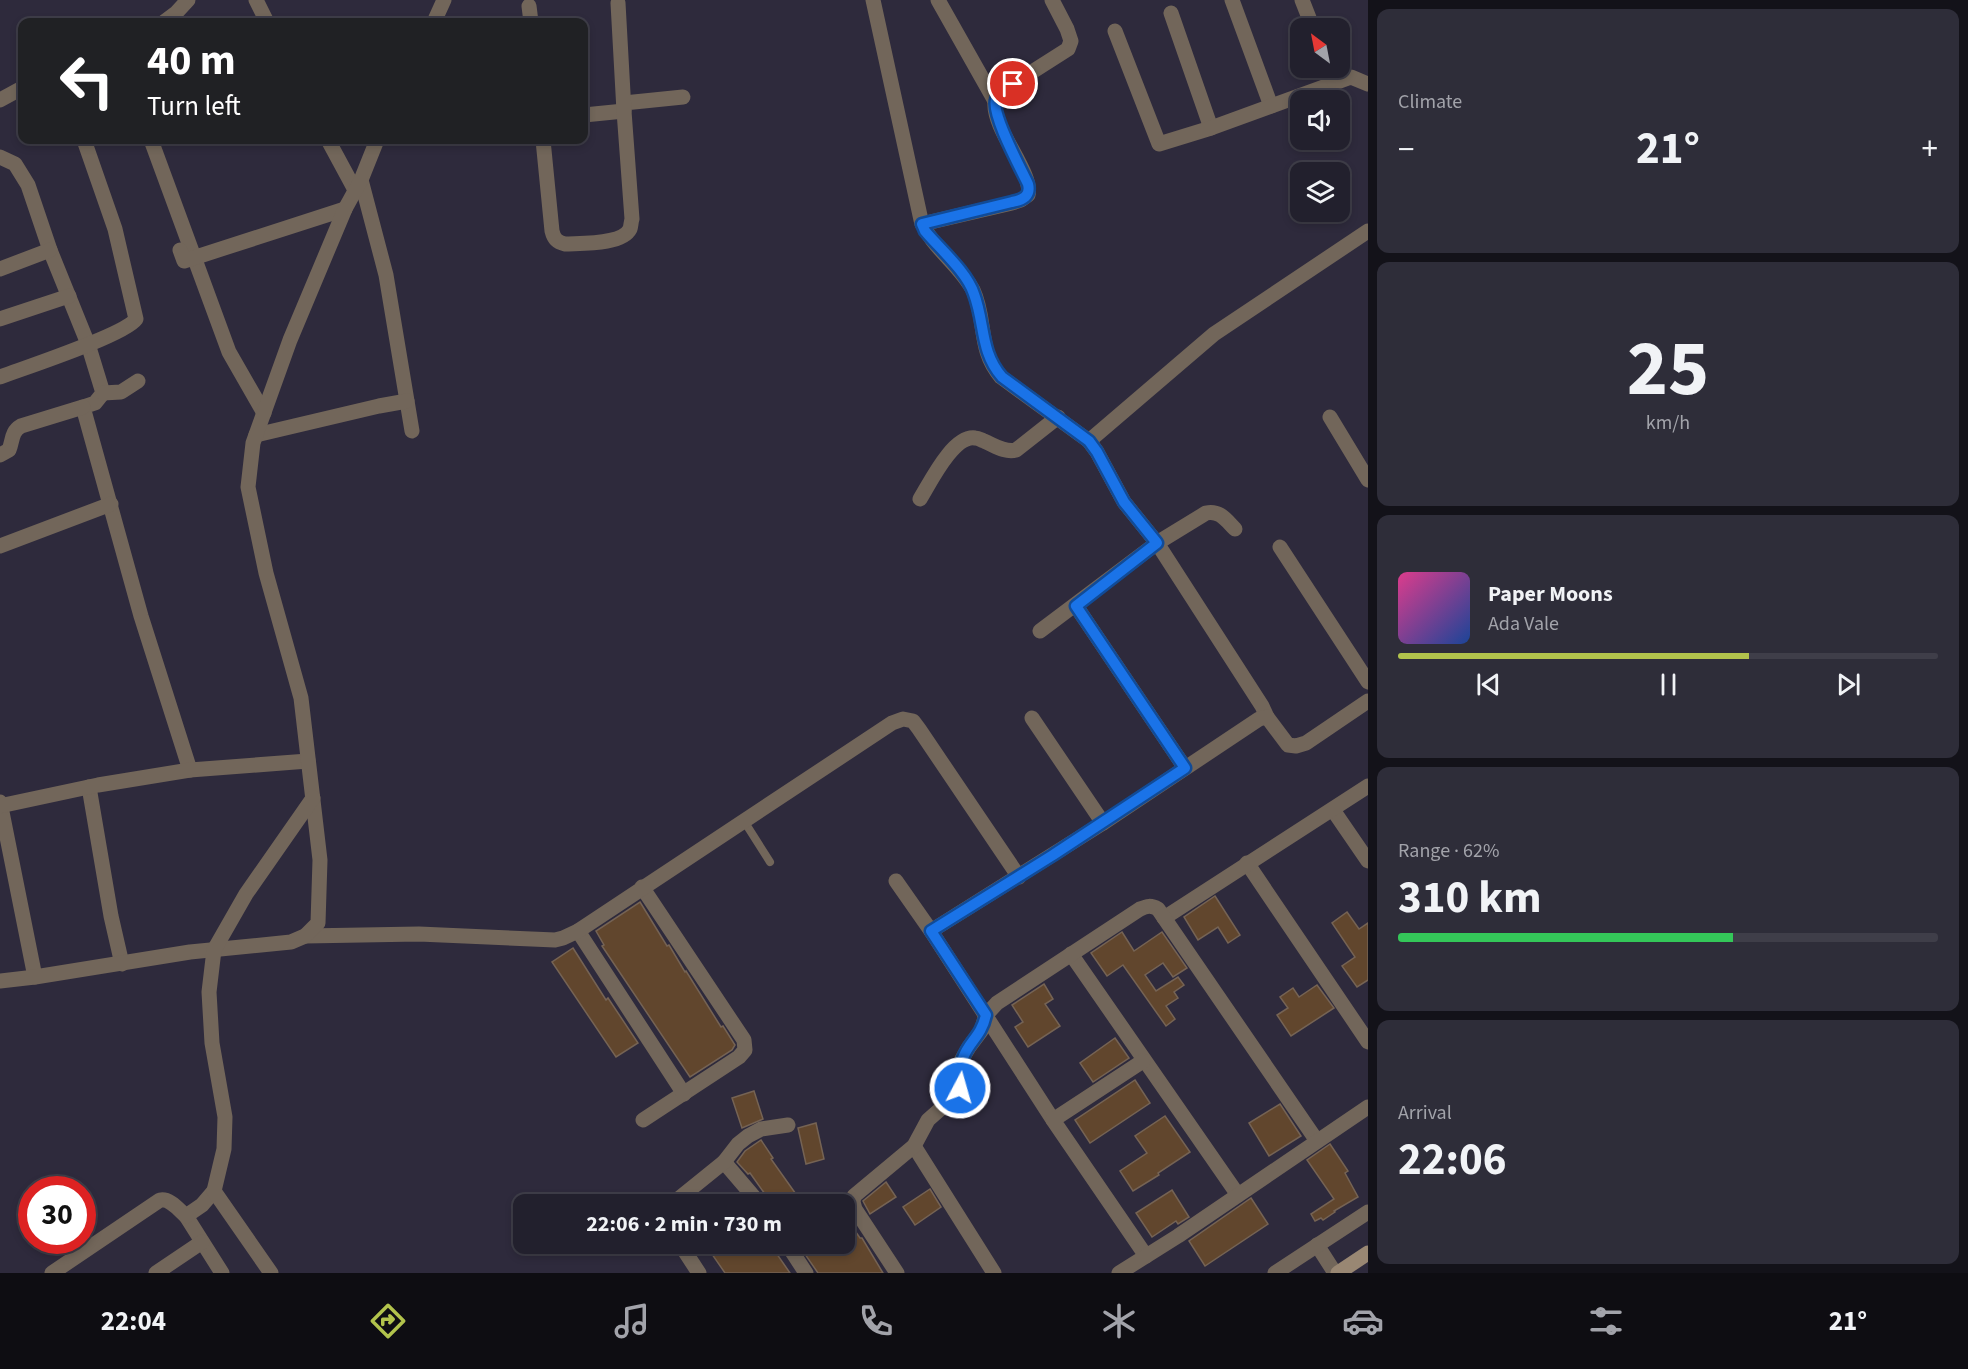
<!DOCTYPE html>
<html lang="en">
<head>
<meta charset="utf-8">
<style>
  :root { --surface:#22202d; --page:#2e2d39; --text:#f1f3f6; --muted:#a2a3aa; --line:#3f3e49; --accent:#b2c34c }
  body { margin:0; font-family:"Source Sans 3",sans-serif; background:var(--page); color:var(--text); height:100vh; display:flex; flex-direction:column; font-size:22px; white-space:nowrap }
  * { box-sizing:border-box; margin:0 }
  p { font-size:20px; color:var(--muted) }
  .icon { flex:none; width:33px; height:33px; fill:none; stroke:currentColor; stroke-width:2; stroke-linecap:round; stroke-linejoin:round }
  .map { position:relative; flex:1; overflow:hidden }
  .side { display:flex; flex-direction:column; gap:9px; padding:9px; background:#131219; width:600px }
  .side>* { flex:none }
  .guide { position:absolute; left:18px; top:18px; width:570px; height:126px; border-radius:12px; box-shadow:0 3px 9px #0003,0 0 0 2px var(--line); background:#202124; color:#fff; overflow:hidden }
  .needle { width:39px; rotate:328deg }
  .tools { position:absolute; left:1290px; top:18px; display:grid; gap:12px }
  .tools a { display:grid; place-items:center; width:60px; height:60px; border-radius:12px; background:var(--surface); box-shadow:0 3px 9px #0003,0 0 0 2px var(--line); font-size:30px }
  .speed { position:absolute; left:18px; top:1176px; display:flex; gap:12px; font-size:30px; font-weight:700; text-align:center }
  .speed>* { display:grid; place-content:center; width:78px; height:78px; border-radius:50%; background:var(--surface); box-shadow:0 3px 9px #0003,0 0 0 2px var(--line); line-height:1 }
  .speed .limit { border:9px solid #d22; background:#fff; color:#111 }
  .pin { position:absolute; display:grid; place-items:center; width:51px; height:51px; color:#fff; margin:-26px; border:3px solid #fff; border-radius:50%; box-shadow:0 2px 6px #0007 }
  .me { position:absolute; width:66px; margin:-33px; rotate:6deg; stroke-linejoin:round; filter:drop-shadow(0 0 4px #0008) }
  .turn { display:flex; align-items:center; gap:21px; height:126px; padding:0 30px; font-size:27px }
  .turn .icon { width:78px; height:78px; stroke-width:2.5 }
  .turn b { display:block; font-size:42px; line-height:51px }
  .big { font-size:45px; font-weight:700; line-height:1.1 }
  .side .tile { flex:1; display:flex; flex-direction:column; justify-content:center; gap:9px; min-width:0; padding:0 21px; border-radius:12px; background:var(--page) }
  .side .dial { align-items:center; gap:0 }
  .dial b { font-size:78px; line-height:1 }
  .song { display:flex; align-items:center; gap:18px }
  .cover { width:72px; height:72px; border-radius:9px; background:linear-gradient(135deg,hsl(330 70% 55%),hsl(220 70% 35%)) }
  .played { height:6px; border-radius:3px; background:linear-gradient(90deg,var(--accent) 65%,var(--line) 65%) }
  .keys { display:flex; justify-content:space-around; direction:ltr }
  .heat { display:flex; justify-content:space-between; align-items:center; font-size:33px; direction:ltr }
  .charge { height:9px; border-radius:4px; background:linear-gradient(90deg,#34c759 62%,var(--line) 0) }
  .trip { position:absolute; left:513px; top:1194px; width:342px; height:60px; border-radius:12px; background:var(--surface); box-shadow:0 3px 9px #0003,0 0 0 2px var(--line); font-weight:700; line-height:60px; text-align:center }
  .menu { display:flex; height:96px; justify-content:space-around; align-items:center; background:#0e0d12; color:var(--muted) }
  .menu .icon { width:42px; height:42px }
  .menu .active { color:var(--accent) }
  .menu b { font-size:27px; color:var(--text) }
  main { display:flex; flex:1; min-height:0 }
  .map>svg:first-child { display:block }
</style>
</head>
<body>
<main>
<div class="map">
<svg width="1368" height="1273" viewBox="0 0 1368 1273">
  <rect width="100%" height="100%" fill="#2e2a3c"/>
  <g fill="#61462d" stroke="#756354" stroke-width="1.5">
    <polygon points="1215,896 1240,935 1228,943 1218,927 1198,940 1184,917"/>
    <polygon points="640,902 667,946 669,945 685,972 686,971 721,1027 723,1026 735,1045 732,1050 690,1077 602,946 604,945 596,931"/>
    <polygon points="1347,912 1359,929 1368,923 1368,980 1357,987 1342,966 1355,957 1332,923"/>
    <polygon points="1122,932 1134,951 1162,932 1187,968 1173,977 1163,963 1145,975 1156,991 1178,977 1184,985 1174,992 1178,998 1166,1006 1175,1019 1166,1026 1123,965 1107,976 1091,953"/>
    <polygon points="573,948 606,1000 608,998 638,1043 616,1057 552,962"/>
    <polygon points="1044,984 1053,999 1045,1004 1060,1026 1028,1047 1015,1027 1023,1022 1012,1005"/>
    <polygon points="1317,985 1334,1008 1291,1036 1277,1015 1288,1008 1280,997 1293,988 1299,997"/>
    <polygon points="1115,1038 1129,1058 1093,1082 1080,1063"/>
    <polygon points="1135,1080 1150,1103 1090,1143 1075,1120"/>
    <polygon points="754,1091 763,1119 742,1128 732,1098"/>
    <polygon points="1280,1104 1301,1136 1269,1156 1249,1123"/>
    <polygon points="1165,1116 1190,1152 1158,1173 1159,1175 1154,1178 1133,1191 1120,1171 1147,1153 1135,1136"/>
    <polygon points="816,1123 824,1159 806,1164 798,1128"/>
    <polygon points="761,1140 773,1158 771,1159 803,1204 772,1204 750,1173 748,1174 737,1162 745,1151"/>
    <polygon points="1330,1144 1348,1171 1345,1173 1358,1197 1334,1211 1335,1212 1323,1220 1321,1218 1315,1221 1311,1214 1334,1199 1307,1160"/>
    <polygon points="886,1182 896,1197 870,1214 863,1201"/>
    <polygon points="930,1189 941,1207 915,1225 903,1207"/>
    <polygon points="1172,1190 1189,1217 1178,1224 1176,1221 1152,1237 1136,1213"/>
    <polygon points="1251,1198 1268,1224 1205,1266 1189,1241"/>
    <polygon points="844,1215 860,1238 862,1238 883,1273 818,1273 798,1244 844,1244"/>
    <polygon points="705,1244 770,1244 790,1273 725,1273"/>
  </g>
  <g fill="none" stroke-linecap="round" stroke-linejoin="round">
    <polyline stroke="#72665a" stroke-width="8" points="744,821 770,862"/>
    <g stroke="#72665a" stroke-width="15">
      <polyline points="256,0 267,22"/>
      <path d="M 873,0 L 921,220 C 931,247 959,264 973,290 C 987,320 977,349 1001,377 L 1089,441 L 1097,452 L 1124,502 L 1157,543 L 1262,706 L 1267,717"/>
      <polyline points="938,0 995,101"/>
      <polyline points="1232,0 1271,106"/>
      <polyline points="1302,0 1313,28"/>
      <polyline points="529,6 531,22"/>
      <polyline points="1171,13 1211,128"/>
      <polyline points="164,22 176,13 188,0"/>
      <polyline points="434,22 444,0"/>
      <polyline points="1115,31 1159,144 1211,128 1351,77 1368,84"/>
      <polyline points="1328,68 1335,83"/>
      <polyline points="0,100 22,88"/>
      <polyline points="624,103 683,97"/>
      <polyline points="584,115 624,111"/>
      <polyline points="151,140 229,352 264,413"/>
      <polyline points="328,140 355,190"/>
      <path d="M 543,140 L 552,231 C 554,239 557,242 565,244 C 581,243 622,245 630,229 C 631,226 631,222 632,219 L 624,111 L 618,3"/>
      <polyline points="0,157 15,164 28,185 50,250 88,344 103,393 95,403 83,407 141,616 190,770"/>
      <polyline points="361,180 386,275 412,431"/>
      <path d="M 922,224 L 1012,203 L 1021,200 L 1028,195 C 1034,174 993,130 995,103 C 996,99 999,95 1002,91 L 1068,49 L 1071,41 L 1067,29 L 1052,0"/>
      <polyline points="180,250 184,261 345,209"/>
      <polyline points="0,269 50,250"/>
      <polyline points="0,319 69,296"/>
      <path d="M 0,377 C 24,368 125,335 136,319 L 115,229 L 84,140"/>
      <polyline points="103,393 121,392 138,381"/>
      <polyline points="1330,417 1368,480"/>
      <polyline points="256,435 379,406 407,401"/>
      <polyline points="1089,441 1214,334 1368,231"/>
      <path d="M 0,455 L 9,450 C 13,440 11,432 21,426 L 83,407"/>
      <path d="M 920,499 C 930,483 953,435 975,438 C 979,438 981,440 984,441 C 994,445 1005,453 1016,450 L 1058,417"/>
      <polyline points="0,546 111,504"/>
      <polyline points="1280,547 1368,682"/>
      <polyline points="1076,606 1185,768"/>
      <path d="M 1040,631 L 1157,543 L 1206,513 C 1220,510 1226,520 1235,529"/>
      <polyline points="1032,718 1103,823"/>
      <polyline points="89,787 111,916 122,964"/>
      <polyline points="0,802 35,977"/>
      <polyline points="0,806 98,785 190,770 308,761"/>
      <polyline points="1333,810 1368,861"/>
      <polyline points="1247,863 1368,1042"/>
      <polyline points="896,881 931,931 1053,1120"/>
      <polyline points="642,887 744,1040 745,1050 739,1057 643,1120"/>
      <polyline points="1164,918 1368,786"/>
      <polyline points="578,931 684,1094"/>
      <polyline points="931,931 1103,823 1259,719 1267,717 1288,745 1296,746 1306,743 1368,701"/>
      <polyline points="305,936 419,934 555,940 563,938 578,931 892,723 903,719 913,721 919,729 1019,877"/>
      <polyline points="1071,954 1238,1195"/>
      <polyline points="0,981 35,977 190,952 291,942 305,936 318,923 320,860 301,698 266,573 248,487 253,443 290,340 345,209 361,180 377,140"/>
      <polyline points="1143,1061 1053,1120 1146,1256"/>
      <polyline points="914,1146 994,1273"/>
      <polyline points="724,1162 760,1204"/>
      <polyline points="672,1204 724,1162 738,1144 748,1136 761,1129 788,1125"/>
      <polyline points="186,1216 222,1273"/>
      <polyline points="680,1244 699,1273"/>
      <polyline points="787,1244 806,1273"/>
      <polyline points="1317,1245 1335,1273"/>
      <path d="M 52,1273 L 160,1200 C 170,1198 179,1210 186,1216 L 202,1205 L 214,1191"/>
      <polyline points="156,1273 202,1242"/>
      <polyline points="271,1273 214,1191 224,1149 225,1117 212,1043 209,992 214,950 246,894 313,798"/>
      <path d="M 897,1273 L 855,1209 L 853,1202 L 854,1196 L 914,1146 L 928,1120 L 954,1097 L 960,1088 L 962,1059 L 969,1047 L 981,1031 L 986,1015 L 997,1003 L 1140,909 C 1147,906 1151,905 1158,909 L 1317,1141"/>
      <polyline points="1119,1273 1178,1236 1368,1107"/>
      <polyline points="1275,1273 1368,1212"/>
    </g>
    <polyline stroke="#998773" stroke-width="15" points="1338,1273 1368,1253"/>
  </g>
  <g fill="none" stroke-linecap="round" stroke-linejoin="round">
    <defs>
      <path id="route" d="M 960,1088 C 961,1078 960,1067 963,1058 C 969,1041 981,1037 986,1015 L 931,931 L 1053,855 L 1185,768 L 1076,606 L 1157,543 L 1124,502 L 1097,452 L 1089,441 L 1002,377 C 980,352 985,323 974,294 C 967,272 940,249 925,231 L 922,224 L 1012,202 C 1023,200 1031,196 1028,184 C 1021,169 991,114 996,100 C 998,92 1007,88 1013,84"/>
    </defs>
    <use href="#route" stroke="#114b97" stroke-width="15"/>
    <use href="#route" stroke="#1a73e8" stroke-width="10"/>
  </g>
</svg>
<div class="tools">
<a><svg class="needle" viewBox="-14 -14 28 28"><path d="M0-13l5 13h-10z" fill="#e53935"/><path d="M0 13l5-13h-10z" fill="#a2a3aa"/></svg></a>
<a><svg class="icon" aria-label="sound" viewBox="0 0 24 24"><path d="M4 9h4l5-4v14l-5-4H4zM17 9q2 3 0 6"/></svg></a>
<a><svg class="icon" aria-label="layers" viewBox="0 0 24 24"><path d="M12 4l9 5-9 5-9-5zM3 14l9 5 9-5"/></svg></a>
</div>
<div class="speed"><div class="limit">30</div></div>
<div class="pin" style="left:1013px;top:84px;background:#d93025"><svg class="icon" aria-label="arrive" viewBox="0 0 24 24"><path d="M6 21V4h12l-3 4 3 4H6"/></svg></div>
<svg class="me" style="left:960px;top:1088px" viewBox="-20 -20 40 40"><circle r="17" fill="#1a73e8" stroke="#fff" stroke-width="3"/><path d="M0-11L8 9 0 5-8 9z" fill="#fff"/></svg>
<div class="trip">22:06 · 2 min · 730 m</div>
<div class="guide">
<div class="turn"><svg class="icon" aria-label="left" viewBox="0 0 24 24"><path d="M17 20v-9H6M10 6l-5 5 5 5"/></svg><div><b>40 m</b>Turn left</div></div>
</div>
</div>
<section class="side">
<div class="tile"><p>Climate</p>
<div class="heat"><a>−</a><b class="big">21°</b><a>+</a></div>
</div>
<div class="tile dial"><b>25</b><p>km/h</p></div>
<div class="tile">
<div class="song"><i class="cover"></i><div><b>Paper Moons</b><p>Ada Vale</p></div></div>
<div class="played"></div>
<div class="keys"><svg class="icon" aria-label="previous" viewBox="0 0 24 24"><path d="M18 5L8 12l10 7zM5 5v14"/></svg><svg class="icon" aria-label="pause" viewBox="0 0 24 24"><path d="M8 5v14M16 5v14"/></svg><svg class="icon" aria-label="next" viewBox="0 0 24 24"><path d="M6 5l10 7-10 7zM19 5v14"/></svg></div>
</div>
<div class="tile"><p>Range · 62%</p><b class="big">310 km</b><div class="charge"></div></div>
<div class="tile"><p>Arrival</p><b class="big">22:06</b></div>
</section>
</main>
<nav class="menu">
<b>22:04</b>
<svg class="icon active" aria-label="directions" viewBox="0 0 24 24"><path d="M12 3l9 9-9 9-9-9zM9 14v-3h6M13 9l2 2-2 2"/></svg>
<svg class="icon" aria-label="music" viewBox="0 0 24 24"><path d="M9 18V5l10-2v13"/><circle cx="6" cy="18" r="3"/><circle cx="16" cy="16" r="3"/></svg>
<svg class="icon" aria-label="phone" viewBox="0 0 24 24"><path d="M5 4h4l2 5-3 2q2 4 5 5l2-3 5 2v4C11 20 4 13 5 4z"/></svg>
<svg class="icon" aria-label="climate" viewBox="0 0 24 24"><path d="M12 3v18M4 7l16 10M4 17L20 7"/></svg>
<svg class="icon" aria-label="car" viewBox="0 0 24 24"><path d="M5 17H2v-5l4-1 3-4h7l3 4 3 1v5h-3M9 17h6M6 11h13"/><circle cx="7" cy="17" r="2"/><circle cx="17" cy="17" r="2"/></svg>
<svg class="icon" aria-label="filters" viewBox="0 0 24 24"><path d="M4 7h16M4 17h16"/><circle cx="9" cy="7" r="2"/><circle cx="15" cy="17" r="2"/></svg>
<b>21°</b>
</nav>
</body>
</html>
